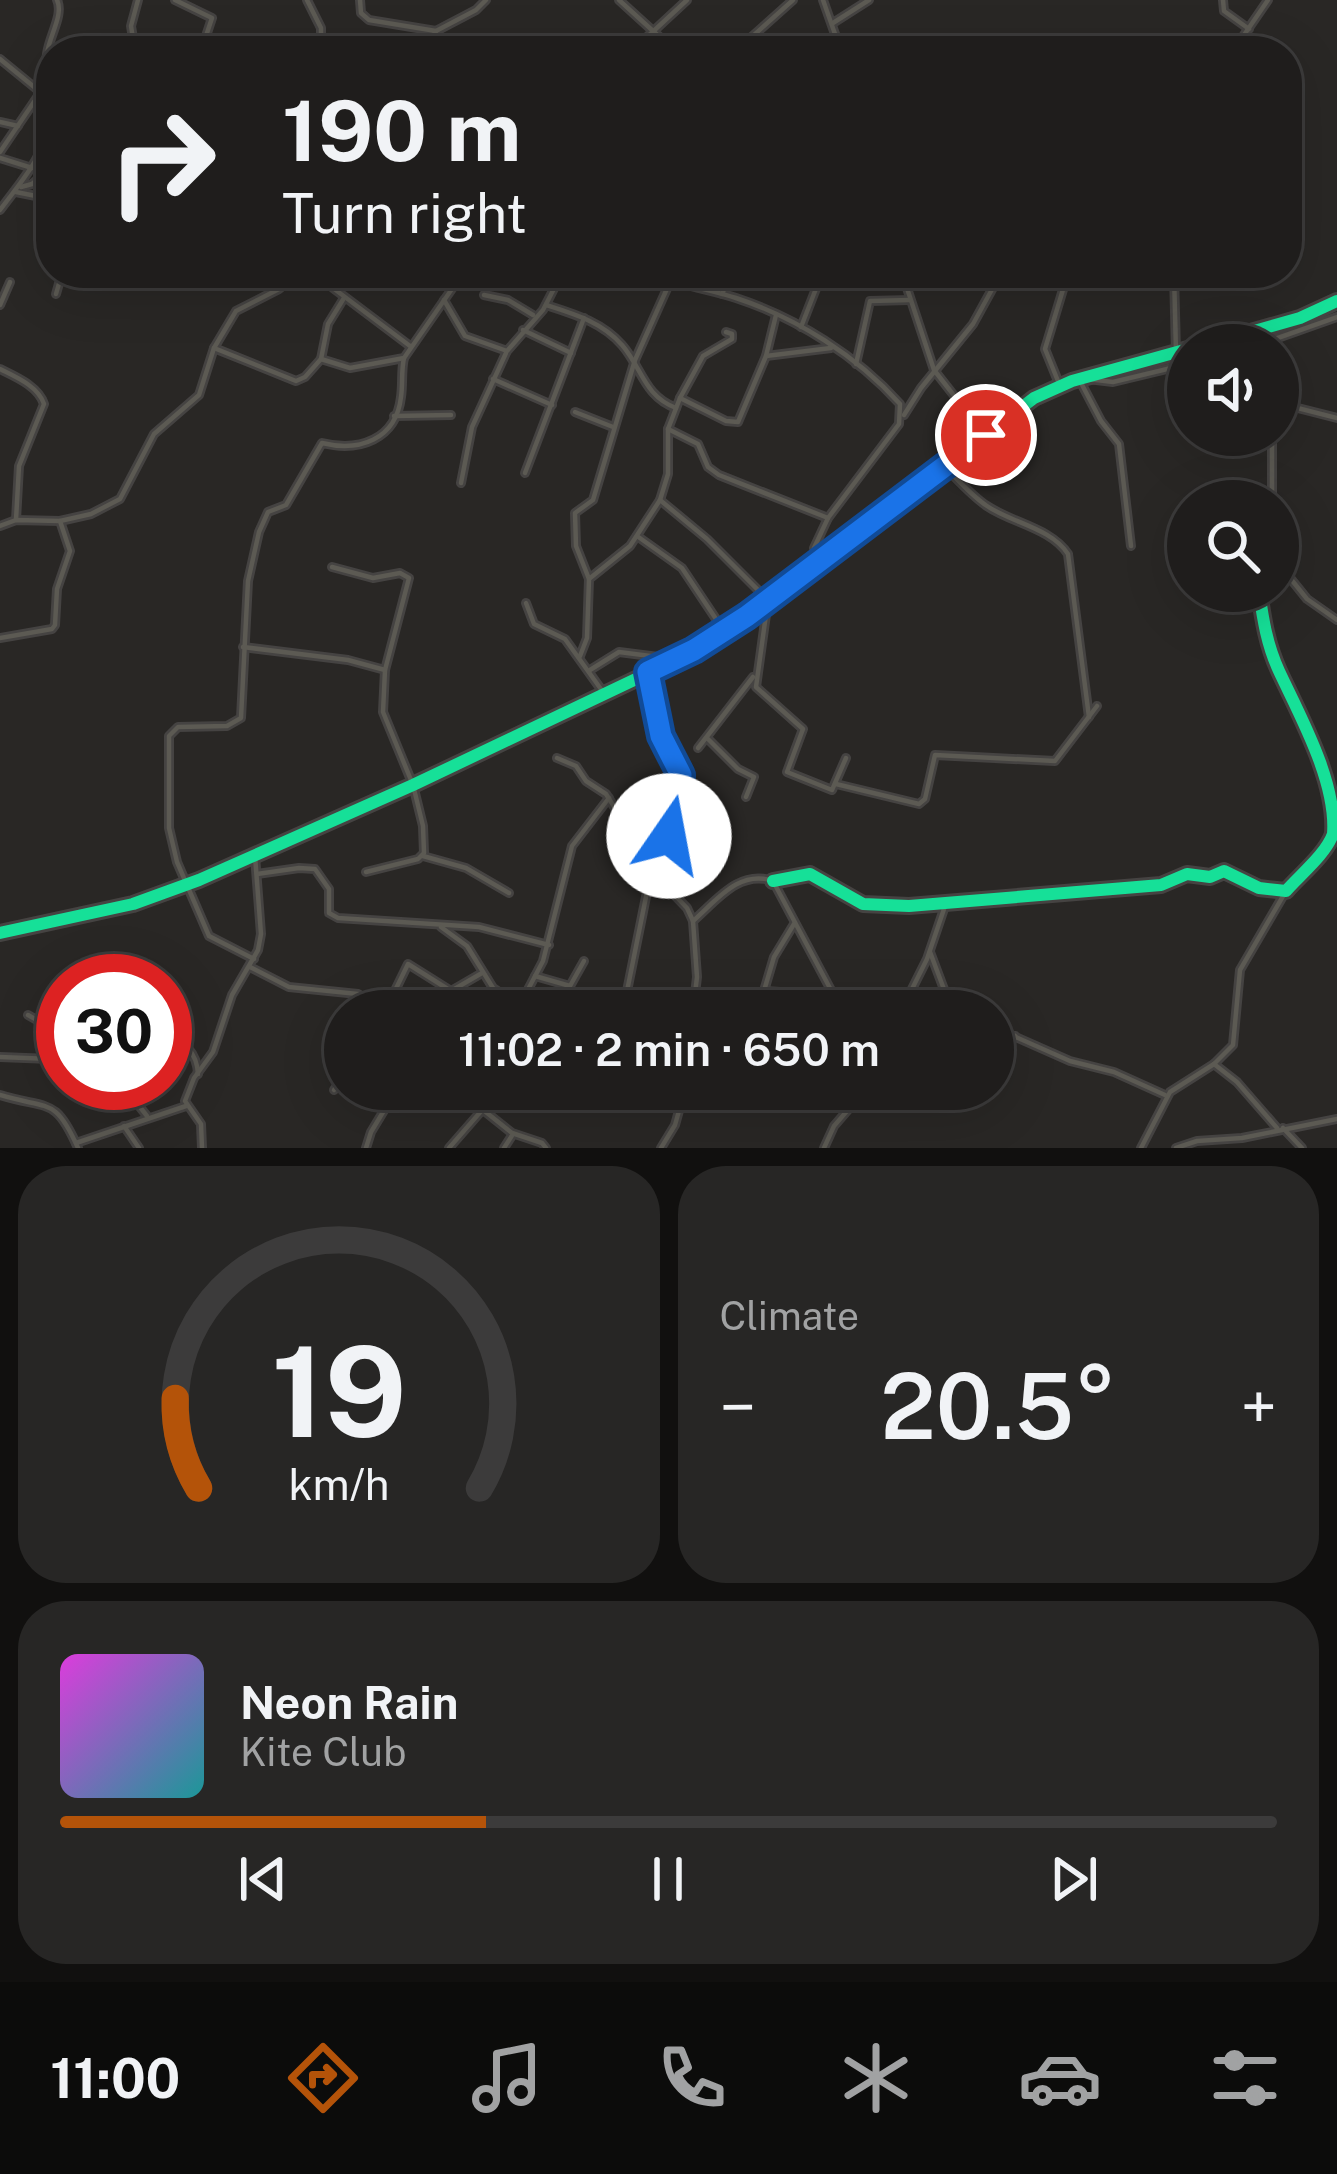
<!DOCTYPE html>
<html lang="en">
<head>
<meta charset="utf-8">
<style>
  :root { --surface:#1f1d1c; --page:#272625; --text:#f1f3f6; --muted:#a1a2a3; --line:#3c3b3b; --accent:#b45309 }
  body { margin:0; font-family:"Public Sans",sans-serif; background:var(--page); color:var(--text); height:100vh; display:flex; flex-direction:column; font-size:45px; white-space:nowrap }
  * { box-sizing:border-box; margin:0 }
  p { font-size:39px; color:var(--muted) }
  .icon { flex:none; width:66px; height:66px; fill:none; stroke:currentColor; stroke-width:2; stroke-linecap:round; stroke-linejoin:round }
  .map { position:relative; height:1148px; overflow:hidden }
  .side { display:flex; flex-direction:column; gap:18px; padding:18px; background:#11100f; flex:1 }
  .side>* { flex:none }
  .hud { position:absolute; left:36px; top:36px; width:1266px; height:252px; border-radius:48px; box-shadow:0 12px 48px #0002,0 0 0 3px var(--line); background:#1f1d1c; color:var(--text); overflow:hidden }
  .buttons { position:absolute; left:1167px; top:324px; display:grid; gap:24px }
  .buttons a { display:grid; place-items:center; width:132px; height:132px; border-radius:50%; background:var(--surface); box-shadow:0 12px 48px #0002,0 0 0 3px var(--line); font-size:60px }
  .speed { position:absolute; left:36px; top:954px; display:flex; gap:24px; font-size:60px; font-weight:700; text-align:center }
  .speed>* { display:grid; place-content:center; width:156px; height:156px; border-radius:50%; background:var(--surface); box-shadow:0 12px 48px #0002,0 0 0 3px var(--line); line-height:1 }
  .speed .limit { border:18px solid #d22; background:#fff; color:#111 }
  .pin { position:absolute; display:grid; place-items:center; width:102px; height:102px; color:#fff; margin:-51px; border:6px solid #fff; border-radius:50%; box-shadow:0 3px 12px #0007 }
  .me { position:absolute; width:132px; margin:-66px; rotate:12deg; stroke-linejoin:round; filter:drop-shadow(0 0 9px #0008) }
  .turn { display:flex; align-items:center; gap:42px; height:252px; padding:0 48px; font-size:54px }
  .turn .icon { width:156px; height:156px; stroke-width:2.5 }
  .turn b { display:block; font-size:84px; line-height:102px }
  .big { font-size:90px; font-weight:600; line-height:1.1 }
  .side .widget { flex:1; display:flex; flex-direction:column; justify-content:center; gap:18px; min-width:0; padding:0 42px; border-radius:48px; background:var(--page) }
  .side .dial { align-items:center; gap:0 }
  .dial svg { height:312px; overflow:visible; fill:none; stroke:var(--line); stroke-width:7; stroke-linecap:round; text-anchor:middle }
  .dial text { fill:var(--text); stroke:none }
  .song { display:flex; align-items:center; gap:36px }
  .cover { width:144px; height:144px; border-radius:18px; background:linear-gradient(135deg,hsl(300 70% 55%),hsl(180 70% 35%)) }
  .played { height:12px; border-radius:6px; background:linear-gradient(90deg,var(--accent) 35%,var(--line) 35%) }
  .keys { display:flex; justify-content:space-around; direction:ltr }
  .heat { display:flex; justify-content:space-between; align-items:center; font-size:66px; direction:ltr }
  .side .tiles { flex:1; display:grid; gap:18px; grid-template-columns:1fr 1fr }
  .widget:last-child { grid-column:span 2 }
  .trip { position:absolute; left:324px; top:990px; width:690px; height:120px; border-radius:60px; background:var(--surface); box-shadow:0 12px 48px #0002,0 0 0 3px var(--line); font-weight:600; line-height:120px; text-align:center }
  .dock { display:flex; height:192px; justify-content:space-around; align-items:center; background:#0c0c0b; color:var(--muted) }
  .dock .icon { width:84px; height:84px }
  .dock .on { color:var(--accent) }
  .dock b { font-size:54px; color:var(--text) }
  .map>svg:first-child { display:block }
</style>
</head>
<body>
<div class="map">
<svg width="1337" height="1148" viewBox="0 0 1337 1148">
  <rect width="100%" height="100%" fill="#292725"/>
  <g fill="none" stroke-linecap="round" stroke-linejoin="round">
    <defs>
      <g id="street">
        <polyline points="175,0 212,18 201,51"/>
        <polyline points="307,0 321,28 321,51"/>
        <polyline points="360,0 361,13 369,20 436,31"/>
        <polyline points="619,0 675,51"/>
        <polyline points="823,0 841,51"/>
        <polyline points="1223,0 1224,11 1249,29"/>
        <polyline points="833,23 869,0"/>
        <polyline points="135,51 131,26 138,0"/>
        <polyline points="423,51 436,31 476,10 486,0"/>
        <polyline points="632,51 687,0"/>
        <polyline points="736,51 793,0"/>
        <polyline points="1233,51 1268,0"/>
        <polyline points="0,59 50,100"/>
        <polyline points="0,122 18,126"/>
        <polyline points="0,152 40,93"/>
        <polyline points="0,158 32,168"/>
        <polyline points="21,187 32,184 51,168"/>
        <polyline points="16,192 51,199"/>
        <path d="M 0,210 C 23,179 50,151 50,110 C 51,91 44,73 47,54 C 49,36 64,15 57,0"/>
        <polyline points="96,273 114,273"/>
        <polyline points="325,273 333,288 410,346"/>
        <path d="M 655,273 C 680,286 709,289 736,298 C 797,318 857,356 900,404 L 899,424 L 828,518 L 814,548"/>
        <polyline points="860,273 864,279 905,283"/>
        <polyline points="902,273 934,370 985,435"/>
        <polyline points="1174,273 1176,352"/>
        <polyline points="56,294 62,273"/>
        <polyline points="722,294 731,273"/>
        <polyline points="484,295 508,300 533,315"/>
        <polyline points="444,300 465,336 507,351 543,310 562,273"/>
        <polyline points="0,305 10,282"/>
        <path d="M 546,305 C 574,314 602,322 622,345 C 642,368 644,396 676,408"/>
        <polyline points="801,327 819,281 802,273"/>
        <polyline points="523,330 571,353"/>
        <polyline points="1258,345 1337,317"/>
        <polyline points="214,348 296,381 305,377 321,359 350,368 404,358 463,273"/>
        <polyline points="766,356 831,348"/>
        <polyline points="321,359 328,324 344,298"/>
        <polyline points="856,364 870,301 910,300"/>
        <path d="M 0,369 C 16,377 38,386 44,404 L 19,466 L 16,520"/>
        <polyline points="493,379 552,405"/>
        <polyline points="1079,379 1101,421 1119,444 1131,546"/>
        <polyline points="1088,379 1113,382 1188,364"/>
        <polyline points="1060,386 1045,349 1068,273"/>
        <polyline points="680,398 726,421 738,422 766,356 776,315"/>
        <polyline points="1278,403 1337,418"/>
        <polyline points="575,412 613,427"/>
        <polyline points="904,415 921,388 973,324 1001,273"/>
        <polyline points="394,416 451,415"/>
        <polyline points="668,429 698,444 708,467 719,475 828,518"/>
        <polyline points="1272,435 1272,501"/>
        <path d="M 945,467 C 958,480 972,496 987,506 C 1012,523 1051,528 1068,554 L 1089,717"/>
        <polyline points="525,473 584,318"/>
        <polyline points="461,483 472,427 506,353"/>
        <polyline points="660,500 707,539 768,600 756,687 803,729 787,772 832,790 846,758"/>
        <polyline points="0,526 16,520 60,521 91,514 120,499 154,434 199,395 214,348 236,311 279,289 298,273"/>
        <polyline points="637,536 682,568 724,631"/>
        <polyline points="1278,563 1307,599 1337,620"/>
        <polyline points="332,567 373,578 400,573 409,578 385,670 383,712 413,785 423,826 424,853 418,859 366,872"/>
        <polyline points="589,579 576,546 575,513 593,500 635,360 674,273"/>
        <polyline points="526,603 534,624 565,639 603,692"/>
        <polyline points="0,638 52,629 55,625 57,589 70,551 60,521"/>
        <polyline points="243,647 348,660 385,670"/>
        <polyline points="580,656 587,638 589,579 630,546 660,500 668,474 668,429 680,398 703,356 732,339 732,334 726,332"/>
        <polyline points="590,670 619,652 674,659"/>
        <polyline points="707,738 738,769 754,777 746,797"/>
        <polyline points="698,748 753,677"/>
        <polyline points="557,758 576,766 586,781 606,794 661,881 687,908 693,921 697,977 693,1011"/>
        <polyline points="836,784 919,804 925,799 935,755 1055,761 1097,706"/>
        <polyline points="632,831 664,839 673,831 679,812 681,775 661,736 648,674"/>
        <polyline points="423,856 466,868 509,893"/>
        <polyline points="257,874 299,868 315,869 329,889 329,913 338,918 479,927 549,945"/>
        <path d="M 693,921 C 716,901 739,869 773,881 L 832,992 L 828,995 L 764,991"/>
        <polyline points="441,927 467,946 493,988 515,1003"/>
        <polyline points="930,952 948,1000 959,1011"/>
        <path d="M 254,959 L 209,936 L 177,862 L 169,828 L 169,736 L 178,727 L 227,726 L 241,718 L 248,581 L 259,532 L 268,512 L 286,505 L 322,443 C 359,452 396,440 401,397 C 403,384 401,371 404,358"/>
        <polyline points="250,967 289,987 358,994 386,1011"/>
        <polyline points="535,976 570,986 584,961"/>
        <polyline points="386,1009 408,964 451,991 482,973"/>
        <polyline points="491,1011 523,999 543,961 572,846 609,798"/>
        <polyline points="623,1011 652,867"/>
        <polyline points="758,1011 774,957 794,924"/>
        <polyline points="901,1011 927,959 945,906"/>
        <polyline points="28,1015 63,1035"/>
        <polyline points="993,1027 1070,1061 1114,1072 1165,1095"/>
        <path d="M 165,1031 C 183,1042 197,1051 198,1074"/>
        <polyline points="993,1055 1015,1036"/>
        <polyline points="0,1057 51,1059 63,1051"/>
        <polyline points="1214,1064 1237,1082 1277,1128"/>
        <polyline points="121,1083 147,1116"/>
        <polyline points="457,1089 512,1133 542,1143 546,1148"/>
        <polyline points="334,1090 345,1075"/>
        <path d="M 0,1095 C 49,1110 55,1096 78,1148"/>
        <polyline points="577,1102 584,1089"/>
        <polyline points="124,1126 139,1148"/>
        <polyline points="1283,1128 1302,1148"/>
        <polyline points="76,1143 186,1106"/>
        <polyline points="202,1148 201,1124 185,1101 194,1078 213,1052 232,995 258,950 261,934 255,856"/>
        <polyline points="366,1148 371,1132 397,1089"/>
        <polyline points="449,1148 483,1109"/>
        <polyline points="504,1148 513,1134"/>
        <polyline points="661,1148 675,1125 682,1100"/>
        <polyline points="824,1148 834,1126 866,1089"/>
        <polyline points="1141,1148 1170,1092 1214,1064 1233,1045 1240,970 1286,891"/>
        <polyline points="1176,1148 1197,1141 1242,1138 1337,1119"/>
      </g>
      <g id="fast">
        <polyline points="1205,345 1300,318 1337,301"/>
        <path d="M 773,881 L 810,874 L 863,904 L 909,906 L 1161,885 L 1187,874 L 1210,877 L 1224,871 L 1259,888 L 1286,891 C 1300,875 1326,854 1333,834 C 1337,782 1300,716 1279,671 C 1267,645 1263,620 1259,591"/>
        <polyline points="0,933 133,904 199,880 413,785 676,660 719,635 803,575 1034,398 1072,381 1188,349"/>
      </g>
    </defs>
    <use href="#street" stroke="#454342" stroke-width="10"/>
    <use href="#fast" stroke="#454342" stroke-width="18"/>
    <use href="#street" stroke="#5c5a53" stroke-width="4.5"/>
    <use href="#fast" stroke="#16e098" stroke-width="12"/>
  </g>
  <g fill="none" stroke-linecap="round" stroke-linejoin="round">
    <defs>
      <polyline id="route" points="669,836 679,812 681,775 661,736 648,672 694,650 747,616 986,435"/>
    </defs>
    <use href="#route" stroke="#114b97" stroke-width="30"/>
    <use href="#route" stroke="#1a73e8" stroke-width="21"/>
  </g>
</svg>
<div class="buttons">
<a><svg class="icon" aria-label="sound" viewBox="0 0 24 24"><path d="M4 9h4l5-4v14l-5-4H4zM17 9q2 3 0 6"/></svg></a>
<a><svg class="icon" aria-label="search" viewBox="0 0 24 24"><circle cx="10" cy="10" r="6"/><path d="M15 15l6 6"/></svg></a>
</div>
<div class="speed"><div class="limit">30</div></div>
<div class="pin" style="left:986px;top:435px;background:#d93025"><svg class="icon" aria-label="arrive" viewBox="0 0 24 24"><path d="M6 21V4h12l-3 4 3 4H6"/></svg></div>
<svg class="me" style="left:669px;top:836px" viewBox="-20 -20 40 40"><circle r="19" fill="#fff"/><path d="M0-13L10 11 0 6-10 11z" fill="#1a73e8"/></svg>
<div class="trip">11:02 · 2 min · 650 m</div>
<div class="hud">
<div class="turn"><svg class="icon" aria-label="right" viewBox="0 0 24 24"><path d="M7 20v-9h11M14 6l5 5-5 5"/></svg><div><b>190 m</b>Turn right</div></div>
</div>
</div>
<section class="side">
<div class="tiles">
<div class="widget dial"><svg viewBox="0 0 100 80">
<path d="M14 69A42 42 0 1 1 86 69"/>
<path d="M14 69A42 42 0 0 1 8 46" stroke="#b45309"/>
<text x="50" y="56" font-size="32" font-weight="700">19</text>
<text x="50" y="72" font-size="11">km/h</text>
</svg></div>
<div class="widget"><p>Climate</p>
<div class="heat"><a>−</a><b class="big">20.5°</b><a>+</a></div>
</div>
<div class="widget">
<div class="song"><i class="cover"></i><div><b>Neon Rain</b><p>Kite Club</p></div></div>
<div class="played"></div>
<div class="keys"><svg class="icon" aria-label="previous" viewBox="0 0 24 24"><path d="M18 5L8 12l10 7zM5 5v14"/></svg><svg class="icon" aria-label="pause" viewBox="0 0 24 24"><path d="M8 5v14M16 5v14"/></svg><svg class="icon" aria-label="next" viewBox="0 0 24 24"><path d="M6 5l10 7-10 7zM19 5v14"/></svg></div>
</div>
</div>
</section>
<nav class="dock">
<b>11:00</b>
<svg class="icon on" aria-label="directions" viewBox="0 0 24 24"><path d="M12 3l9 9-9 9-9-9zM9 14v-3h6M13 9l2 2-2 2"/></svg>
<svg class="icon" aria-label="music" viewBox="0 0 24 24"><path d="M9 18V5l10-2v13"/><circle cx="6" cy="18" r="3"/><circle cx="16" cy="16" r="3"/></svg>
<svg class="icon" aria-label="phone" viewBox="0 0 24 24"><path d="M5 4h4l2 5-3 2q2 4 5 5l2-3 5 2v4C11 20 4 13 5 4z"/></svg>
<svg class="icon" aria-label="climate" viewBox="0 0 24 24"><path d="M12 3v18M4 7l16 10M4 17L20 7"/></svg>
<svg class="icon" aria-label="car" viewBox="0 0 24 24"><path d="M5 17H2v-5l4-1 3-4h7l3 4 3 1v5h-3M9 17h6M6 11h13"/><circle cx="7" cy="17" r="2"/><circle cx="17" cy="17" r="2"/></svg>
<svg class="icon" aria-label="filters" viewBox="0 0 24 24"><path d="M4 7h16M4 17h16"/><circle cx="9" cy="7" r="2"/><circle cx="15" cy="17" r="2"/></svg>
</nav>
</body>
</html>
